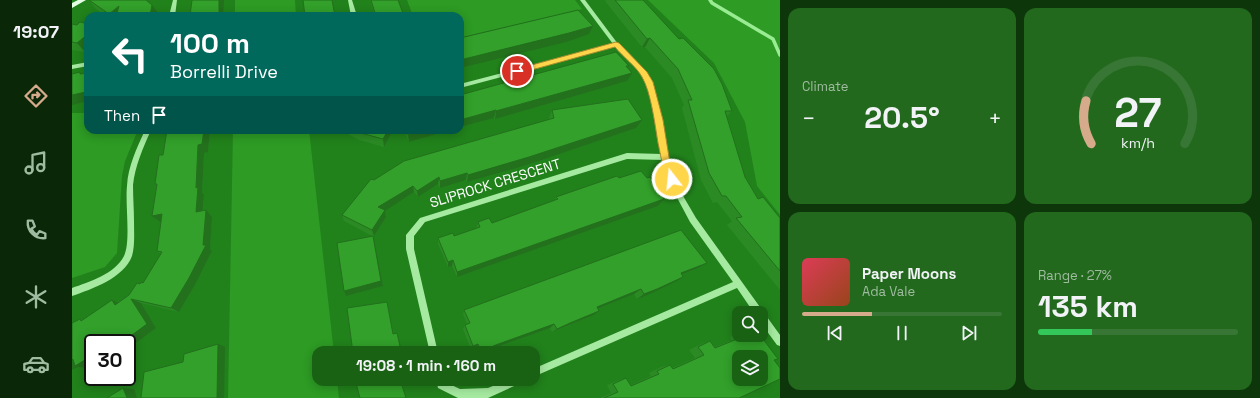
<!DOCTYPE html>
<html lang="en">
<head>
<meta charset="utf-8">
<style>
  :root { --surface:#196214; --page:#22681d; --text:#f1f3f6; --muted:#9fbca0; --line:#377634; --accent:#d6ab8b }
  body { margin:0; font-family:"Space Grotesk",sans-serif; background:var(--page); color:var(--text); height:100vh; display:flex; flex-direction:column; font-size:15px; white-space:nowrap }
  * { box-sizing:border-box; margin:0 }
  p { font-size:13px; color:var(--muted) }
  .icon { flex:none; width:22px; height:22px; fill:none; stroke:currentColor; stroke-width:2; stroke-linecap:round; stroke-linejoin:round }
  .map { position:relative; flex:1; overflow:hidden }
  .side { display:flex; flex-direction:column; gap:8px; padding:8px; background:#0e360b; width:480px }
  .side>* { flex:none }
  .guide { position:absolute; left:12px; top:12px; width:380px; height:122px; border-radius:12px; box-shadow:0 2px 10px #0003; background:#00695c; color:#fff; overflow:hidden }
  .controls { position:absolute; left:660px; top:306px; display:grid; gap:8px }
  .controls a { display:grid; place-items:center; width:36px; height:36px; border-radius:8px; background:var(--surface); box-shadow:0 2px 10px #0003; font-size:20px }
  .speed { position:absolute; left:12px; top:334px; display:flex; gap:8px; font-size:20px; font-weight:700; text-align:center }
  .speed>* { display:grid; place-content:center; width:52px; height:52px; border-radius:50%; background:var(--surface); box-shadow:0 2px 10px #0003; line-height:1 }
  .speed .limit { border:2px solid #111; border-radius:6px; background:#fff; color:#111 }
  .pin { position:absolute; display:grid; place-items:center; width:34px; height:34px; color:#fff; margin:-17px; border:2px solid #fff; border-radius:50%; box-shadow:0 1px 4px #0007 }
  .me { position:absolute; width:44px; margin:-22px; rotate:344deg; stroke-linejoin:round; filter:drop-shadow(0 0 3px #0008) }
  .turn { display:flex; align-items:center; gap:14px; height:84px; padding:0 20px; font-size:18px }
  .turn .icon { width:52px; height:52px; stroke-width:2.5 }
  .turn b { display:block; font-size:28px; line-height:34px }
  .then { display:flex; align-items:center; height:38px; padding:0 20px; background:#0003; gap:8px; font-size:15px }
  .big { font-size:30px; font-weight:700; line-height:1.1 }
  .side .card { flex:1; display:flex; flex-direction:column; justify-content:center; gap:6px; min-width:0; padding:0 14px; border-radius:12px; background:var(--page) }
  .side .dial { align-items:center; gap:0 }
  .dial svg { height:104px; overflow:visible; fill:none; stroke:var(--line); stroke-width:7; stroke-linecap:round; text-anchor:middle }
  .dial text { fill:var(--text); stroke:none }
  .song { display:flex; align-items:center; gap:12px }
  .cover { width:48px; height:48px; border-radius:6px; background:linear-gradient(135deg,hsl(350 70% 55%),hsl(20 70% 35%)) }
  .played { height:4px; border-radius:2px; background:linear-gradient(90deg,var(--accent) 35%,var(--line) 35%) }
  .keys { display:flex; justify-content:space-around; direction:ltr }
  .heat { display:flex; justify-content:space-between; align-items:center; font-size:22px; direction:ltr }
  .charge { height:6px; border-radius:3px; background:linear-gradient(90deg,#34c759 27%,var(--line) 0) }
  .side .tiles { flex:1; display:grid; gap:8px; grid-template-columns:repeat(2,1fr) }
  .trip { position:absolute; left:240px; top:346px; width:228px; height:40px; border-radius:12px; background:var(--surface); box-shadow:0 2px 10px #0003; font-weight:700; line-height:40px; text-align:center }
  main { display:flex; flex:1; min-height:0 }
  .tab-bar { display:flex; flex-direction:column; width:72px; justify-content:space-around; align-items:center; background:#0a2708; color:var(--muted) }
  .tab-bar .icon { width:28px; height:28px }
  .tab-bar .current { color:var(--accent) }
  .tab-bar b { font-size:18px; color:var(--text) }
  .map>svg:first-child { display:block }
</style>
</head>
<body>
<main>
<nav class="tab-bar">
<b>19:07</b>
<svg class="icon current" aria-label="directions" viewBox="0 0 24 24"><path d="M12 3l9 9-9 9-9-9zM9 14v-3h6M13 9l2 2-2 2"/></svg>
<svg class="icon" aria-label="music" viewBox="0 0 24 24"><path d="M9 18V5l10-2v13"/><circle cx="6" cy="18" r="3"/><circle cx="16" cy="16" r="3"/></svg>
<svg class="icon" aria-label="phone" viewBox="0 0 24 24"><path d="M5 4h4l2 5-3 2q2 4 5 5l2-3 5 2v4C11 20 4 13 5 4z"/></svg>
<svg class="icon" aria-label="climate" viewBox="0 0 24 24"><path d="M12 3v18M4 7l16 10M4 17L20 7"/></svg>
<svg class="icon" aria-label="car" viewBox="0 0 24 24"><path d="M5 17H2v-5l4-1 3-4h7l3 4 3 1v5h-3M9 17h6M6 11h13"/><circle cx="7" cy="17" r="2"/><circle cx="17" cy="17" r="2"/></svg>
</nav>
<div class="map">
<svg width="708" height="398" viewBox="0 0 708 398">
  <rect width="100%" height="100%" fill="#21821b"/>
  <g fill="#2d9b24">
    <polygon points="163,0 223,0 224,16 163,16"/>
    <polygon points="335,0 503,0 510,9 388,38 388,16 341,16"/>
    <polygon points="576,0 708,0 708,215 685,186 673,122 642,63"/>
    <polygon points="0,113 16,113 16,130 66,130 53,161 50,176 45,253 33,267 0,278"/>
    <polygon points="161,130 237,130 262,353 247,353 247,379 265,379 267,398 156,398"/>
  </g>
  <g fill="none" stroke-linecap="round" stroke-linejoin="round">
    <polyline stroke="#9aec93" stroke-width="3.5" points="638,0 640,3 701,39 708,55"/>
    <g fill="#a5eaa0" fill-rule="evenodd">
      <polygon points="101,0 105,0 103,16 97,16"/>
      <polygon points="276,0 280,0 285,16 279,16"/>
      <polygon points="508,0 513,0 546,44 575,73 583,92 596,157 607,189 624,218 708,335 708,346 705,345 689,323 689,313 682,313 665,288 461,377 461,369 661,282 618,222 601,190 591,160 555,159 353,222 342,236 342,249 366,353 358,353 334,249 334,235 348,218 555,153 589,154 577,92 570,74 543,47 388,88 388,84 541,44"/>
      <polygon points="16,62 16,66 0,69 0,65"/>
      <path d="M 73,130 L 79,130 C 71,148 63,166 61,185 C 61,198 62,210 62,222 C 62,233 63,246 60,256 C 52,278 20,289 0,296 L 0,288 C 17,282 43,274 52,256 C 59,242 53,204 55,186 C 56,166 65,148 73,130 Z"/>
      <polygon points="364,379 372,379 373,382 388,389 416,388 438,379 452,379 451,382 416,398 386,398 366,388"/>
    </g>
    <polygon fill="#e4fee4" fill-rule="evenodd" points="6,0 14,0 0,8 0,3"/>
  </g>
  <g fill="#2b8a24">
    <polygon points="17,0 86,13 85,16 34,16 24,9"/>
    <polygon points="298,0 326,0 332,16 303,16"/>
    <polygon points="534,0 571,0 660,111 655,116 673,177 686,199 708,218 708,290 655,225 660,221 645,202 641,203 629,180 610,108 612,105 600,78 573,47 570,47 560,35 533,1"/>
    <polygon points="0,24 13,52 0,50"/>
    <polygon points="555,68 555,81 423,119 422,118 388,127 388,95"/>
    <polygon points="480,110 564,128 455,165 395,182 394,180 368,188 366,184 346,197 342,192 313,211 314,217 302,236 301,236 311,286 274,296 272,291 300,236 272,221 270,215 302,180 477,119 477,118"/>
    <polygon points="95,130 138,130 136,152 132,153 130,193 132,194 131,211 140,217 138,249 140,251 124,283 107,312 69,303 84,328 56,349 55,348 55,343 15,368 6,367 0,370 0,323 8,319 11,320 40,300 46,302 57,295 68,284 71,283 89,254 85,251 89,222 88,222 80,216 84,186 83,184 91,155"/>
    <polygon points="269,130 321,130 312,147 287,140"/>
    <polygon points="332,130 379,130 337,142"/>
    <polygon points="547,178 587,193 592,199 586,206 385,277 380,266 376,267 366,244 366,238 382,236 404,229 406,222 420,223 483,200 484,197"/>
    <polygon points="635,263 626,268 610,275 603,282 578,294 565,299 562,294 526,309 527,311 522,315 494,327 480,332 478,328 422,348 420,352 417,353 407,353 405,347 399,349 391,329 393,325 395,324 391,314 392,310"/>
    <polygon points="667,333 667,335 688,335 702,360 667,398 528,398 539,393 535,385 547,380 554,378 559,385 579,376 577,373 589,367 598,365 600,368 623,358 617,350 629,344 638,341 643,347 660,340 658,337"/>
  </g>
  <g fill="#23701d">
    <polygon points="147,0 152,0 151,16 147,16"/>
    <polygon points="80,5 86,13 85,16 78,16"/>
    <polygon points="47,6 51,16 39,16 37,14"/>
    <polygon points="521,26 517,34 494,42 388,68 388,60"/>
    <polygon points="16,34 16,49 13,52 5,43"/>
    <polygon points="578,38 573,47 570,47 575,39"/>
    <polygon points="560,73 555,81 423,119 424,111"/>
    <polygon points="14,92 16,93 16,101 0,105 0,95"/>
    <polygon points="424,110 422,118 388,127 388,120"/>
    <polygon points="570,120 564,128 455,165 395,182 396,175"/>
    <polygon points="132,130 138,130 136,152 132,153 130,193 132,194 130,218 124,212 124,188 126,145"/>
    <polygon points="316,130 321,130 312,147 311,139"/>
    <polygon points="353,130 379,130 337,142 336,135"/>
    <polygon points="395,173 394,180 368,188 368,181"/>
    <polygon points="367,177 366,184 346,197 345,191"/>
    <polygon points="341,186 342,192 313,211 314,217 302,236 300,230 306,207"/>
    <polygon points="592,199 586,206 385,277 385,272"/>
    <polygon points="134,210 140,217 138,249 140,251 124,283 107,312 99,308 131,245"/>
    <polygon points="90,214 98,221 88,222 80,216"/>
    <polygon points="301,236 311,286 274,296 272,291"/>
    <polygon points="381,260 380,266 376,267 376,262"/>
    <polygon points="635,263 626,268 601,278 609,273"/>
    <polygon points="611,277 603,282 578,294 565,299 572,294"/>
    <polygon points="569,289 562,294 520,311 525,307"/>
    <polygon points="59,299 69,303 84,328 56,349 55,348 55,343 49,343"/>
    <polygon points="40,300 50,304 43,305"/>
    <polygon points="527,311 522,315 480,332 485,329"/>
    <polygon points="482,324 478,328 419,349 421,346"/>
    <polygon points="326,336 329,349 319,352 318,349"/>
    <polygon points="146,344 153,347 152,398 144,398"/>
    <polygon points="406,344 405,347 399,349 401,346"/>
    <polygon points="422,349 420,352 417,353 412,353"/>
    <polygon points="21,355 21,365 15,368 6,367 0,370 0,360"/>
    <polygon points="51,388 62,389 65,398 55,398"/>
  </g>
  <g fill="#32a02a" stroke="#23701d" fill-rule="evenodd">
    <polygon points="17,0 74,0 80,5 78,16 44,16 47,6 37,14"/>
    <polygon points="120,0 147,0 147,16 118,16"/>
    <polygon points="231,0 260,0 263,16 233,16"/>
    <polygon points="299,0 326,0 332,16 304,16"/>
    <polygon points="543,0 571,0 607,39 611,38 642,69 650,84 660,111 653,111 673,177 686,199 691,197 708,218 708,271 664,218 670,217 654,196 650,196 637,173 616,100 620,100 606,69 578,38 575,39"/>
    <polygon points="506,10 521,26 497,33 388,60 388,38"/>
    <polygon points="8,22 16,24 16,34 5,43 0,42 0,24 5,25"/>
    <polygon points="544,52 557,66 554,66 560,73 424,111 424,110 388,120 388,95"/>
    <polygon points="8,72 8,74 16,73 16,93 14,94 14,92 0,95 0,74"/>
    <polygon points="556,99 570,120 457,157 396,175 395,173 368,181 367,177 345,191 341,186 306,207 313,210 300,230 270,215 299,179 302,180 332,161 482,118 480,110"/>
    <polygon points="95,130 132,130 130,144 126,145 124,188 126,187 124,212 134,210 131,245 134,245 117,278 99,308 59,299 75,324 49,343 44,343 44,342 42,343 21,343 21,355 3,366 1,359 0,360 0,323 8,319 9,321 40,300 43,305 57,295 65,283 68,284 69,282 71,283 90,252 85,251 90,214 80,216 85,184 83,184 87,155 91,155"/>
    <polygon points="281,130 316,130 311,139 285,132"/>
    <polygon points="334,130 353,130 336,135"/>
    <polygon points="569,171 575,178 578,177 589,191 586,192 592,199 385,272 381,260 376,262 366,238 381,233 382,236 408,227 406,222 417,218 420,223 486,199 484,197 545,176 547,178"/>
    <polygon points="609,230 635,263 609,273 611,277 585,289 572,294 569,289 525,307 527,311 498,323 485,329 482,324 421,346 422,349 412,353 410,353 406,344 401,346 393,325 398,323 392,310"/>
    <polygon points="301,236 309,281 272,291 265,243"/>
    <polygon points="315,302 321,334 325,333 328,346 318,349 319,353 281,353 275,308"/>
    <path d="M 669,335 L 688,335 L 706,359 L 702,360 L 708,368 L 708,379 L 667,398 L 532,398 L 546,392 L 541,384 L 554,378 L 559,386 L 587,374 L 585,371 L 598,365 L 601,369 L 632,355 L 626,347 L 638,341 L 643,348 L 670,337 ZM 667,357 L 689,357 L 689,379 L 667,379 Z"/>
    <polygon points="146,344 145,398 69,398 72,372 111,362 112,354"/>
    <polygon points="285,379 328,379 334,398 288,398 284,383 286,382"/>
    <polygon points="51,388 55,398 35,398"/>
  </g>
  <path fill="#ffd54a" stroke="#a68a30" d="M 544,42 L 547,43 L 575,72 L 581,82 L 591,120 L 597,157 L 604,179 L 603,182 L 600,183 C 592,180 588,151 586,143 C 583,125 579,92 570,77 C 564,66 551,57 543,47 L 445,74 L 441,71 L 445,69 Z"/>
  <g text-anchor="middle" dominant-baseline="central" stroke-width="4" stroke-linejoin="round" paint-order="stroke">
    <g font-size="14" fill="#fff" stroke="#21821b">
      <text transform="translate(423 183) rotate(-17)">SLIPROCK CRESCENT</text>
    </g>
  </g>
</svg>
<div class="controls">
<a><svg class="icon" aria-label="search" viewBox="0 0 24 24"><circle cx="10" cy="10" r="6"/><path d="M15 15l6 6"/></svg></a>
<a><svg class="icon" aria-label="layers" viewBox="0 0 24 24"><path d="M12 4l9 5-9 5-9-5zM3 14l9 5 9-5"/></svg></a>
</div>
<div class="speed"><div class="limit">30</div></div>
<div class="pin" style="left:445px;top:71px;background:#d93025"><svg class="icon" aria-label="arrive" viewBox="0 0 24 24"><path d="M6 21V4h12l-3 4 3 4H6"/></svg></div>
<svg class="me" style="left:600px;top:179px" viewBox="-20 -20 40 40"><circle r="17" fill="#ffd54a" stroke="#fff" stroke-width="3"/><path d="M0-11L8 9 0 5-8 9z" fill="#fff"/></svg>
<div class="trip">19:08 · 1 min · 160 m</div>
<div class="guide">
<div class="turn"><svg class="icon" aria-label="left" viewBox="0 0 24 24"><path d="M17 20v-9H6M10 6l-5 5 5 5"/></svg><div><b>100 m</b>Borrelli Drive</div></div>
<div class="then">Then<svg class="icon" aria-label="arrive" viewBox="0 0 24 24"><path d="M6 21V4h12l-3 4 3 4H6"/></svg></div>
</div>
</div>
<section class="side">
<div class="tiles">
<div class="card"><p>Climate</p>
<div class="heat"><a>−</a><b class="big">20.5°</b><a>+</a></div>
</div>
<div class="card dial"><svg viewBox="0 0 100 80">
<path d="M14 69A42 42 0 1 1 86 69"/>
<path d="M14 69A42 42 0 0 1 10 36" stroke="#d6ab8b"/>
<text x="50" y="56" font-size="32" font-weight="700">27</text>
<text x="50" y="72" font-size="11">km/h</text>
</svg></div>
<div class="card">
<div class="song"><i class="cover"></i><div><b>Paper Moons</b><p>Ada Vale</p></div></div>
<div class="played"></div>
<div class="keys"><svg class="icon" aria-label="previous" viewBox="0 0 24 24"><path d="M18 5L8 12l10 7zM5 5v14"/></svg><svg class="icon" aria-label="pause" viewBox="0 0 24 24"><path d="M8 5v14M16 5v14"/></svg><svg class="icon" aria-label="next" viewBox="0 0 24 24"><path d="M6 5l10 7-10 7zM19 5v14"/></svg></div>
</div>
<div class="card"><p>Range · 27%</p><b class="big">135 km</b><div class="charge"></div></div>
</div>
</section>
</main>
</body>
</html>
